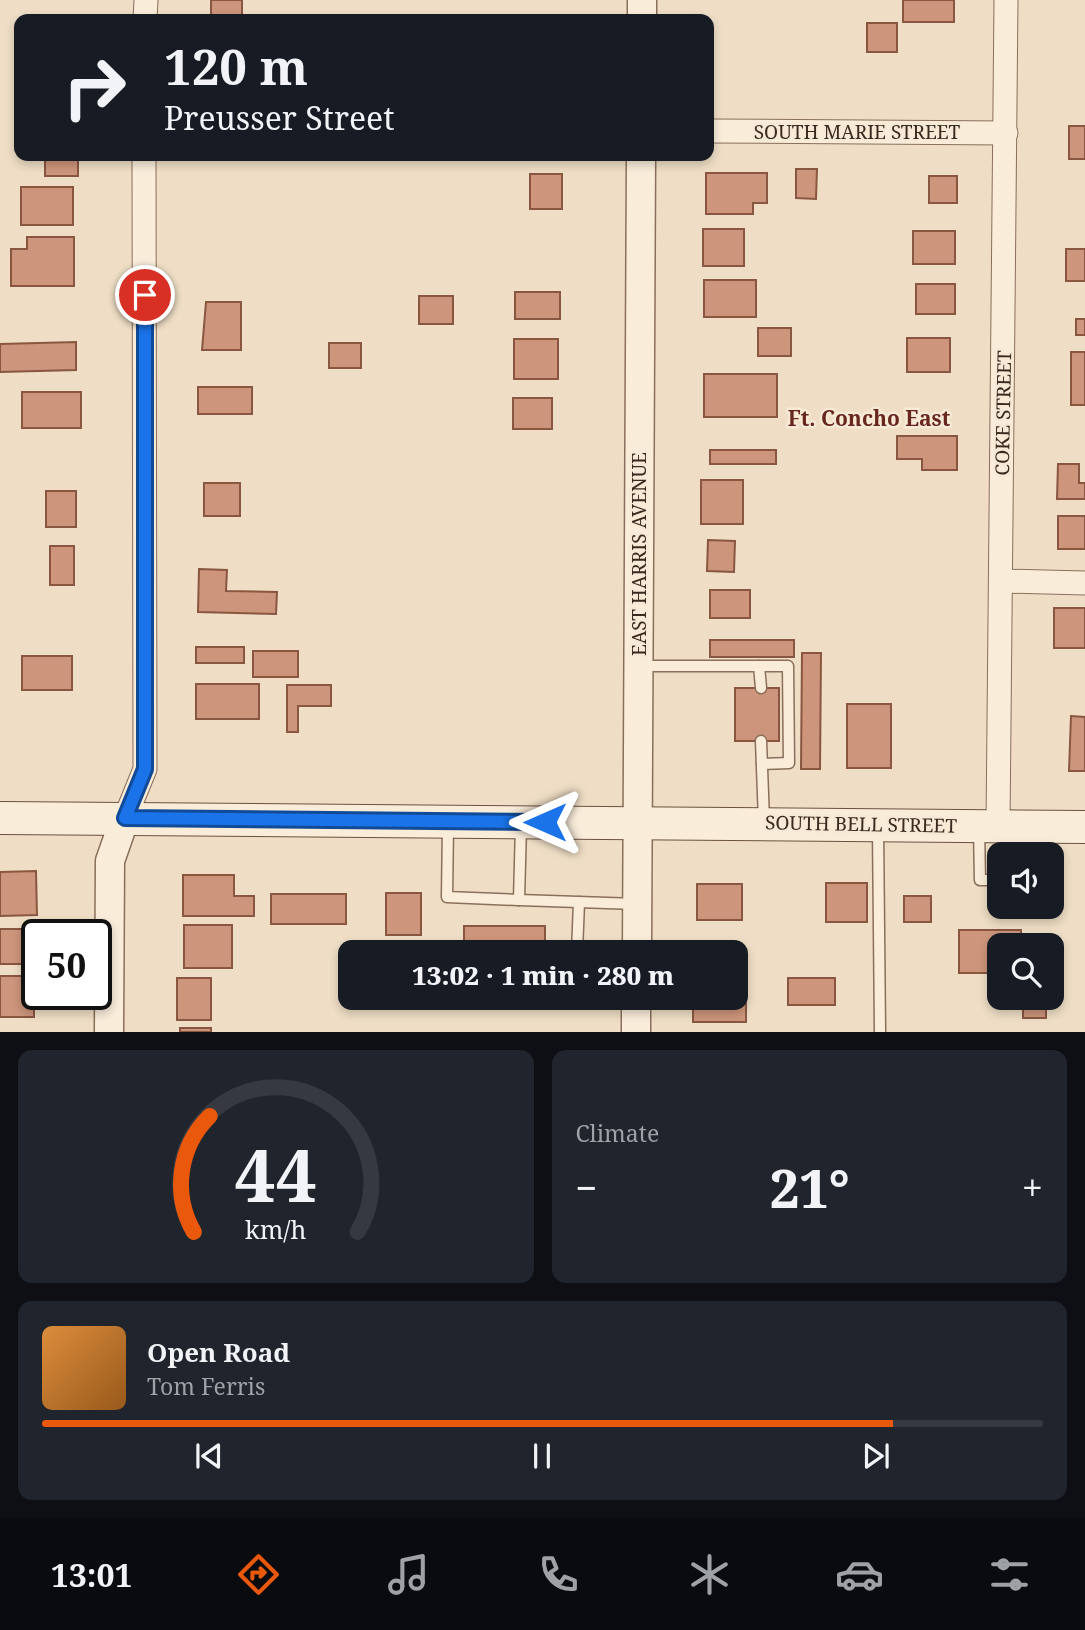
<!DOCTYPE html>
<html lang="en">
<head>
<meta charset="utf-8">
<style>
  :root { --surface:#171b24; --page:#20242c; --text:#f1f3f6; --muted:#9ea1a6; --line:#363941; --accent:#ea580c }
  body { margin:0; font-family:"Noto Serif",serif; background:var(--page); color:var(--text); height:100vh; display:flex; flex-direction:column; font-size:26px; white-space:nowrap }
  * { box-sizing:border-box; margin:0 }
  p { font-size:23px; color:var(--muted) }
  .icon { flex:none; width:38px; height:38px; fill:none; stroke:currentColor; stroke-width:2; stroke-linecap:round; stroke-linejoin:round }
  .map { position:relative; height:1032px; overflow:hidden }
  .drawer { display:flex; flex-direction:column; gap:18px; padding:18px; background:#0d0f14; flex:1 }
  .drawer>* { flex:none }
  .top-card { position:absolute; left:14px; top:14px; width:700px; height:147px; border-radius:14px; box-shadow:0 4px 10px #0003; background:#171b24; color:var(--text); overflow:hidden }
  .buttons { position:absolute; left:987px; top:842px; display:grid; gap:14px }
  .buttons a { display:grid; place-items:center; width:77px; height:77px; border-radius:14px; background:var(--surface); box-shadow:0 4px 10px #0003; font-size:35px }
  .speed { position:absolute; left:21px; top:919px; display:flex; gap:14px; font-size:35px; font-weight:700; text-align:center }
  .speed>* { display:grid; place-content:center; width:91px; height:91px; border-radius:50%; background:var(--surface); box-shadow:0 4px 10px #0003; line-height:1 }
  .speed .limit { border:4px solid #111; border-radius:10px; background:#fff; color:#111 }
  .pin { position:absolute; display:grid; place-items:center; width:60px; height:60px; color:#fff; margin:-30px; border:4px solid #fff; border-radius:50%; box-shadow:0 2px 7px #0007 }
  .me { position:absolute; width:77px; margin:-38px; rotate:270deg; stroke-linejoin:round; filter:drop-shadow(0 0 5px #0008) }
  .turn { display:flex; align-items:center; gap:24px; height:147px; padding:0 35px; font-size:32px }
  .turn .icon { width:91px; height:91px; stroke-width:2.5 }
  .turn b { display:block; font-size:49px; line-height:60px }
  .big { font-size:52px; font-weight:800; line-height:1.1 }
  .drawer .tile { flex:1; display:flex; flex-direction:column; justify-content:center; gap:10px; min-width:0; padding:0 24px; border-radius:14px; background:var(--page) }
  .drawer .dial { align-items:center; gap:0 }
  .dial svg { height:182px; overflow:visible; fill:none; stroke:var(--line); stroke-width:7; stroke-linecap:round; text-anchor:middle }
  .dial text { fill:var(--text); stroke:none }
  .song { display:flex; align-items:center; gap:21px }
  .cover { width:84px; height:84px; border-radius:10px; background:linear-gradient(135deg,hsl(30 70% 55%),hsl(30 70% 35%)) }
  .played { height:7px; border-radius:4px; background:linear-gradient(90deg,var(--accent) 85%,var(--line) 85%) }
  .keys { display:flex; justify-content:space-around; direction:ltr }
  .heat { display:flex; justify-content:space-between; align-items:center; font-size:38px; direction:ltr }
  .drawer .tiles { flex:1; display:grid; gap:18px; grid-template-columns:1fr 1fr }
  .tile:last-child { grid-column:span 2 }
  .trip { position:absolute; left:338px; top:940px; width:410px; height:70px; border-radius:14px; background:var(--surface); box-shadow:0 4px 10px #0003; font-weight:800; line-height:70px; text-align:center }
  .menu { display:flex; height:112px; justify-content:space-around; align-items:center; background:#090b0e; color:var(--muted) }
  .menu .icon { width:49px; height:49px }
  .menu .selected { color:var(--accent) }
  .menu b { font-size:32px; color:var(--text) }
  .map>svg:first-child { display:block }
</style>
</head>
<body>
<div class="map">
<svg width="1085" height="1032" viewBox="0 0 1085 1032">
  <rect width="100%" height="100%" fill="#efdec5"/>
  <g fill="#cd957b" stroke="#895641" stroke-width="2">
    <rect x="211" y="0" width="31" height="19"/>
    <rect x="903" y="0" width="51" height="22"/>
    <rect x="867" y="23" width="30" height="29"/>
    <rect x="1069" y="126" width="16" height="33"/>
    <rect x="45" y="156" width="33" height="20"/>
    <polygon points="796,169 817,169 816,199 796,198"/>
    <polygon points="706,173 767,173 767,203 753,203 753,214 706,214"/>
    <rect x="530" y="174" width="32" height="35"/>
    <rect x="929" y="176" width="28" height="27"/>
    <rect x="21" y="187" width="52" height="38"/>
    <rect x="703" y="229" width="41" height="37"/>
    <rect x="913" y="231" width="42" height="33"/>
    <polygon points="27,237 74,237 74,286 11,286 11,249 27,249"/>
    <rect x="1066" y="249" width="19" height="32"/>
    <rect x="704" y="280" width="52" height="37"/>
    <rect x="916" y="284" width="39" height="30"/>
    <rect x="515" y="292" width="45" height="27"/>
    <rect x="419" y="296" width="34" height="28"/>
    <polygon points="206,302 241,302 241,350 202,350"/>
    <rect x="1076" y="319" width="9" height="16"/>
    <rect x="758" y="328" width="33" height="28"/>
    <rect x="907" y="338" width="43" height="34"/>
    <rect x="514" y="339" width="44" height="40"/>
    <polygon points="76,342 76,370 0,372 0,344"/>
    <rect x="329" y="343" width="32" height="25"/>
    <rect x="1071" y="352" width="14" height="53"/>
    <rect x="704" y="374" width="73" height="43"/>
    <rect x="198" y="387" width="54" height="27"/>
    <rect x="22" y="392" width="59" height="36"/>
    <rect x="513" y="398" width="39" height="31"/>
    <polygon points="897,436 957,436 957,470 922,470 922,459 897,459"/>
    <rect x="710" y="450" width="66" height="14"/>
    <polygon points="1058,464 1079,464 1079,483 1085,483 1085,499 1057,499"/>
    <rect x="701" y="480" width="42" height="44"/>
    <rect x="204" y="483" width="36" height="33"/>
    <rect x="46" y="491" width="30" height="36"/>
    <rect x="1058" y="516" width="27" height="33"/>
    <polygon points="708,540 735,541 734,572 707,571"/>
    <rect x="50" y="546" width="24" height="39"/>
    <polygon points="199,569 227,570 226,591 277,592 276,614 198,612"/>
    <rect x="710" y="590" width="40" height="28"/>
    <rect x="1054" y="608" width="31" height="40"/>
    <rect x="710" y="640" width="84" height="17"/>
    <rect x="196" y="647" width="48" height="16"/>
    <rect x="253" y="651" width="45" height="26"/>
    <polygon points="802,653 821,653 820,769 801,769"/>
    <rect x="22" y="656" width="50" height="34"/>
    <rect x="196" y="684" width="63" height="35"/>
    <polygon points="287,685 331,685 331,706 298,706 298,732 287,732"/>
    <rect x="735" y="688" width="44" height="53"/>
    <rect x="847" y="704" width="44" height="64"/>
    <polygon points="1071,716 1085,717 1085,771 1069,771"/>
    <polygon points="36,871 37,915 0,916 0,872"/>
    <polygon points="183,875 234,875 234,896 254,896 254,916 183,916"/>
    <rect x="826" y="883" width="41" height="39"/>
    <rect x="697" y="884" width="45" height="36"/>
    <rect x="386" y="893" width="35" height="42"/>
    <rect x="271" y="894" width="75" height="30"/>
    <rect x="904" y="896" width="27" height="26"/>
    <rect x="184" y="925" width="48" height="43"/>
    <rect x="464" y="926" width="81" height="26"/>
    <rect x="0" y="929" width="37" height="35"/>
    <polygon points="959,930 1021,930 1021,945 999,945 999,973 959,973"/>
    <rect x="0" y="976" width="34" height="41"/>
    <rect x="177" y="978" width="34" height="42"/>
    <rect x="788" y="978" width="47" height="27"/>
    <polygon points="735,985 746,985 746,1022 693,1022 693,998 735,998"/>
    <rect x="1023" y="998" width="23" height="20"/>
    <rect x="180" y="1028" width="31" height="4"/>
  </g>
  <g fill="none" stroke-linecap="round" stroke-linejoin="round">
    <defs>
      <g id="service">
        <polyline points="638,666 759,666 761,688"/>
        <polyline points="759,666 788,666 789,763 762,764"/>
        <polyline points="761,741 764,821"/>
        <polyline points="448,825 447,897 519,900"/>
        <polyline points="521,825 519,900 637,904"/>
        <polyline points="878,828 880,1032"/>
        <polyline points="979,828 980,880 999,880"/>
        <polyline points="1044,854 1044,829"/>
        <polyline points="577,952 579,902"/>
      </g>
      <g id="minor">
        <polyline points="145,19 146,0"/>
        <polyline points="709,131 1006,133"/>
        <polyline points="1001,581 1085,583"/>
        <polyline points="125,818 145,769 144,156"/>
        <polyline points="998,826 1006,0"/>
      </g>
      <g id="tertiary">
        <polyline points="642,19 642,0"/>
        <polyline points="637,952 641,156"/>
        <polyline points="109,1032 110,861 125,818"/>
        <polyline points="636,1032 636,998"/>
      </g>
      <polyline id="secondary" points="0,818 1085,827"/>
    </defs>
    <use href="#service" stroke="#8a6f5b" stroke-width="13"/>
    <use href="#minor" stroke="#8a6f5b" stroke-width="25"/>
    <use href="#tertiary" stroke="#8a6f5b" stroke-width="31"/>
    <use href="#secondary" stroke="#6c513e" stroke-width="34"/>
    <use href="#service" stroke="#f9ecd9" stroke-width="10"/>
    <use href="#minor" stroke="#f9ecd9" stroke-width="23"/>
    <use href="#tertiary" stroke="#f9ecd9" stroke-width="28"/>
    <use href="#secondary" stroke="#f9ecd9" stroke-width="32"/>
  </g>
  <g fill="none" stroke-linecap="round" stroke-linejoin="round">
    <defs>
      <polyline id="route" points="145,295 145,769 125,818 545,822"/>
    </defs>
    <use href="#route" stroke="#114b97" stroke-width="18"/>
    <use href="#route" stroke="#1a73e8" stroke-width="12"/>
  </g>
  <g text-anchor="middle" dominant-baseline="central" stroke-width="5" stroke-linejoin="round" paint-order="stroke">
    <g font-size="19" fill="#3a291f" stroke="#f6e9d5">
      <text x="857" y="132">SOUTH MARIE STREET</text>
      <text transform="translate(1003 413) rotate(-89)">COKE STREET</text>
      <text transform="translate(639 554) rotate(-90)">EAST HARRIS AVENUE</text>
      <text transform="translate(861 824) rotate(1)">SOUTH BELL STREET</text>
    </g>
    <g font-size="21" font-weight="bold" fill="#67261e" stroke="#f6e9d5">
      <text x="869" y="418">Ft. Concho East</text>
    </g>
  </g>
</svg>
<div class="buttons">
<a><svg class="icon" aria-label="sound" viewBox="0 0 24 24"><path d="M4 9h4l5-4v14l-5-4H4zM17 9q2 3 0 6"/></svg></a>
<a><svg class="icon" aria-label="search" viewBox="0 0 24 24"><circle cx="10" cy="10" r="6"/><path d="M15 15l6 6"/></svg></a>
</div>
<div class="speed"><div class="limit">50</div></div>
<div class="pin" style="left:145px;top:295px;background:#d93025"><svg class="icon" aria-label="arrive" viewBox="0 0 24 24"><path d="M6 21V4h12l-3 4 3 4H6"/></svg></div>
<svg class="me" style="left:545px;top:822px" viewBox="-20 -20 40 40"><path d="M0-17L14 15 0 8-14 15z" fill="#1a73e8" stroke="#fff" stroke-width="4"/></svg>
<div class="trip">13:02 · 1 min · 280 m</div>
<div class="top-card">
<div class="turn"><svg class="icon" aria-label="right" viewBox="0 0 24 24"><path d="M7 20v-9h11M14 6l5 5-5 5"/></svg><div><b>120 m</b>Preusser Street</div></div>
</div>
</div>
<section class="drawer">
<div class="tiles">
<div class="tile dial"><svg viewBox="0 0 100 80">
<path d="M14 69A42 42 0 1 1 86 69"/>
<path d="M14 69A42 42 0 0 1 21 18" stroke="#ea580c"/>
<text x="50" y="56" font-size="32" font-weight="700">44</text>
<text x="50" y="72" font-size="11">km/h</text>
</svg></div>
<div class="tile"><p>Climate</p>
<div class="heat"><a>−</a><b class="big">21°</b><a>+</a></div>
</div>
<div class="tile">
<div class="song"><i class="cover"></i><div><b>Open Road</b><p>Tom Ferris</p></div></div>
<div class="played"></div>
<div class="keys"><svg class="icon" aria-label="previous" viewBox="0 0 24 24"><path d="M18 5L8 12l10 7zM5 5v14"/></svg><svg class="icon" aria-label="pause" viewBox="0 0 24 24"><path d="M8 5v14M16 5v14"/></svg><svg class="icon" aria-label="next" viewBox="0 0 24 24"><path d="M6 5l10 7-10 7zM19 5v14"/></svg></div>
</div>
</div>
</section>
<nav class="menu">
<b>13:01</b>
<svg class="icon selected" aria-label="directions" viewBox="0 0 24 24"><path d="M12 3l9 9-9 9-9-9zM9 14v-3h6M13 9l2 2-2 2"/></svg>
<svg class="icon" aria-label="music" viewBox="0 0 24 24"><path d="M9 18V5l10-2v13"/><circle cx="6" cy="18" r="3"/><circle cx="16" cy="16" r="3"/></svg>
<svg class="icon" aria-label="phone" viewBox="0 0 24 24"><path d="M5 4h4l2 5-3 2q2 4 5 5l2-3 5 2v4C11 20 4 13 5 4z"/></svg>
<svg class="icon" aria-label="climate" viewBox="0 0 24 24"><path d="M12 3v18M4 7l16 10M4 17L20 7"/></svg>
<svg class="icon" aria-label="car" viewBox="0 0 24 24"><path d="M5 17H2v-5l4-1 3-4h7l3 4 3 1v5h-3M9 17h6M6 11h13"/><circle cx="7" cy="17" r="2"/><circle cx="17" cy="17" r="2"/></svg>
<svg class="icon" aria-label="filters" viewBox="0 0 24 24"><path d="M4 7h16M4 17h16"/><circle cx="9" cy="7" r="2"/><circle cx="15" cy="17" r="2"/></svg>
</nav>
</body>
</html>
